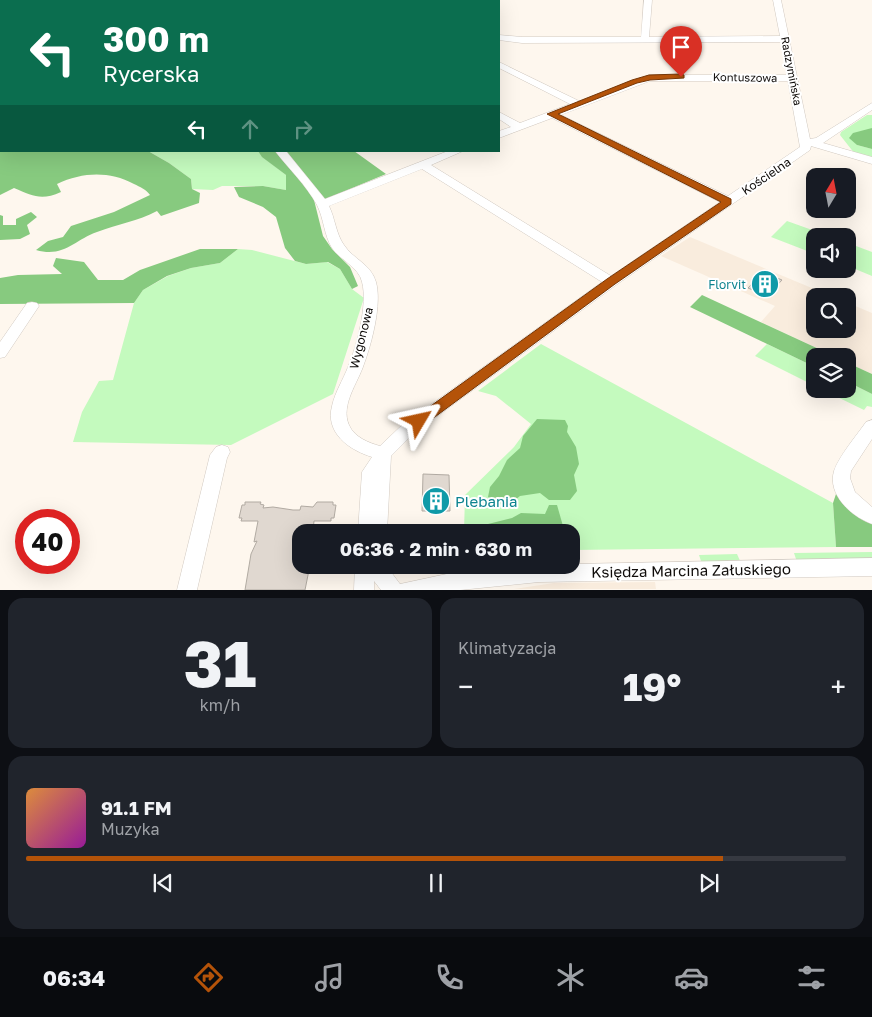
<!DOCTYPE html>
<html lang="pl">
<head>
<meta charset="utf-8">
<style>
  :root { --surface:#171b24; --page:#20242c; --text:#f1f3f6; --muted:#9ea1a6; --line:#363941; --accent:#b45309 }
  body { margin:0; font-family:"Golos Text",sans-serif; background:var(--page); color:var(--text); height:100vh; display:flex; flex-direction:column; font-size:19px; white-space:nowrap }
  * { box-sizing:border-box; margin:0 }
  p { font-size:16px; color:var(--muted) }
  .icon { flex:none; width:28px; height:28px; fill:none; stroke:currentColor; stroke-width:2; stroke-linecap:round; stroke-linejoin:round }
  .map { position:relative; height:590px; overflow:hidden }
  .drawer { display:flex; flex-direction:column; gap:8px; padding:8px; background:#0d0f14; flex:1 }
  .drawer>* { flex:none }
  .banner { position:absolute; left:0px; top:0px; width:500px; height:152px; box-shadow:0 5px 20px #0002; background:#0b6e4f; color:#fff; overflow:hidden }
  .needle { width:32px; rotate:10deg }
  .tools { position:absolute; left:806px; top:168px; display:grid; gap:10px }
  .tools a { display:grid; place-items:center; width:50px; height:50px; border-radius:10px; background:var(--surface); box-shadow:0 5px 20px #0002; font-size:25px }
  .speed { position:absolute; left:15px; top:509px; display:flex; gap:10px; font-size:25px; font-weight:700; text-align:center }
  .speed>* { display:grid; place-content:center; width:65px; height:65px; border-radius:50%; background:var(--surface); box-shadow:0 5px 20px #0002; line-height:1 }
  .speed .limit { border:8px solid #d22; background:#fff; color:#111 }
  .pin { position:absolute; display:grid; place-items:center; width:42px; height:42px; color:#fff; margin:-51px -21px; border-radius:50% 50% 50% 0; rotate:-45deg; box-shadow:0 0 5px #0007 }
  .pin .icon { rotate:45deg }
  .me { position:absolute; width:55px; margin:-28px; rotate:54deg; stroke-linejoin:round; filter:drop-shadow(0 0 4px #0008) }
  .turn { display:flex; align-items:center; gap:18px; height:105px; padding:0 20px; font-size:22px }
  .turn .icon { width:65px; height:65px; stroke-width:2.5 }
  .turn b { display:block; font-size:35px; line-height:42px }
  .lanes { display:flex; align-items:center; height:48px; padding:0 20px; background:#0003; justify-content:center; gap:25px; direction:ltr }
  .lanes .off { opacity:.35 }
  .big { font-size:38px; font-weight:700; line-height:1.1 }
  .drawer .tile { flex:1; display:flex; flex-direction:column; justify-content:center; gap:8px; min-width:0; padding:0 18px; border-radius:15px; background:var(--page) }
  .drawer .dial { align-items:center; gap:0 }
  .dial b { font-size:65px; line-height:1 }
  .song { display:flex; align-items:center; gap:15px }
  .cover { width:60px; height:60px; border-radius:8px; background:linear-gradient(135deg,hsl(30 70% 55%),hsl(300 70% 35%)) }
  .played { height:5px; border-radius:2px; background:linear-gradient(90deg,var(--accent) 85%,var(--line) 85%) }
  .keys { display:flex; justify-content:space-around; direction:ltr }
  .heat { display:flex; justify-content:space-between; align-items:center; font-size:28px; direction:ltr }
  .drawer .tiles { flex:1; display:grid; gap:8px; grid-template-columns:1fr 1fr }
  .tile:last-child { grid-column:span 2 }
  .trip { position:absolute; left:292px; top:524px; width:288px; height:50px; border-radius:15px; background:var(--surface); box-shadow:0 5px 20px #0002; font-weight:700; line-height:50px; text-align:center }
  .tab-bar { display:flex; height:80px; justify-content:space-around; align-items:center; background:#090b0e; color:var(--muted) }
  .tab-bar .icon { width:35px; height:35px }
  .tab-bar .selected { color:var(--accent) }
  .tab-bar b { font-size:22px; color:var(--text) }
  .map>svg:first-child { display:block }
</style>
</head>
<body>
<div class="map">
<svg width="872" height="590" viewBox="0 0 872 590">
  <rect width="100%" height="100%" fill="#fef7ee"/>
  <g fill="#f9ecdd">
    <polygon points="690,237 831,296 815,296 815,329 848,329 848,303 872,313 872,374 848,363 848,356 834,356 761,322 775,306 661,256"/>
    <polygon points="655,582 656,589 514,589 554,583"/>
  </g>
  <g fill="#c4fabe">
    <polygon points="867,115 872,115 872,128 857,145 872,149 872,159 855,154 840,135 841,132"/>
    <polygon points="148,151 258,151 263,157 286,175 286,190 263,186 222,186 213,190 192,189 191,179 169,163"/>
    <polygon points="787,221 829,236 815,236 815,254 771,237"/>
    <polygon points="848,243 872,252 872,276 848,266"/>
    <polygon points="238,249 252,250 306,264 327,262 340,269 352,289 364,298 333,394 231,445 73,442 82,412 99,381 113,380 134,303 143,290 168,276 191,268 220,263"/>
    <polygon points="541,344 833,503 836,547 571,550 571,532 464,532 465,495 514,447 531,424 496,396 478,391"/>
    <polygon points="767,344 815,367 815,386 755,356"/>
    <polygon points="848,382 872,394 872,407 867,406 864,410 821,389 848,389"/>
    <polygon points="872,552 872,561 797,562 794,553"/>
    <polygon points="737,554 741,563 702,564 699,555"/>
  </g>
  <g fill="#87ca7f">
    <polygon points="872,128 872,149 857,145 849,138 853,133"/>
    <path d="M 0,140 L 1,151 L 148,151 L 169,163 L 191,179 L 192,189 L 200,193 L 199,203 L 161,216 L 157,211 C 138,221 118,224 97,232 C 74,240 64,258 36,250 L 48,241 L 63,237 L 71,226 L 114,212 L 150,195 C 146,189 140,187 134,184 C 109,171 83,172 57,184 L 61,192 C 41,201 33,196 14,188 L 0,195 Z"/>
    <polygon points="258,151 354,151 386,174 326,199 314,200 323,236 332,249 350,267 358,286 352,289 340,269 328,262 306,264 295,261 285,248 276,217 263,207 239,197 234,187 263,186 286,190 286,175 262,157"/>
    <polygon points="31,212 37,217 27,225 30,234 20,239 0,240 0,215 3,216 3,225 16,225 16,219"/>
    <polygon points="200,249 238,249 220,263 191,268 167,276 143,290 134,303 0,304 0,278 18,275 62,274 53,266 56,258 84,262 98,280 123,280 140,270"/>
    <polygon points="702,295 834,356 815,356 815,367 690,307"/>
    <polygon points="848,363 872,374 872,394 848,382"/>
    <polygon points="537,419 565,420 568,426 567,432 576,447 579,464 574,475 577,491 570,500 549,500 540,493 520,496 510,504 499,504 488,497 490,487 499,476 507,460 520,448 523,436"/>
    <polygon points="836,494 843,504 872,523 872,547 836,547 833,503"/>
    <polygon points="549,505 557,505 563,526 562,532 477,532 476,527 512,518 521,513 545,514"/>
  </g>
  <g fill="#e0d8d0" stroke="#b1aaa2">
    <polygon points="763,272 782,280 767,296 748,288"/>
    <polygon points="423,474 449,475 450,511 422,511"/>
    <polygon points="245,502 261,502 260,504 264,505 263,508 273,507 293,510 300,510 301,506 313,507 317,502 333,502 333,505 336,505 334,518 331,518 331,521 314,521 313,531 301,532 301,565 308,565 309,570 305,590 245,590 251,554 257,541 254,542 258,521 241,521 242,518 239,518 242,505 245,505"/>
  </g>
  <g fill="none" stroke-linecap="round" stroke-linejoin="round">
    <defs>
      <g id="minor">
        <polygon points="95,0 103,0 104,1 96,1"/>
        <polygon points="335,0 347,0 348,1 336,1"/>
        <rect x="454" y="0" width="8" height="1"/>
        <path d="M 644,0 L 652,0 L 649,37 L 780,36 L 773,0 L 781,0 L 810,139 L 816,138 L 872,103 L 872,110 L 823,143 L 872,157 L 872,164 L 811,146 L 810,150 L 616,285 L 413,434 L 391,456 L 387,532 L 358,532 L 362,472 L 372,457 C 349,450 325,433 332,406 C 335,392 343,380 348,367 C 357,346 368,304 362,282 C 359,267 340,260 332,248 C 324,235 324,219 317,205 C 306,185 289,169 275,151 L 286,151 L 325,199 L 448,151 L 463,151 L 431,165 L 611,276 L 720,202 L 552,118 L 499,138 L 499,131 L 511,127 L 499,119 L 499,112 L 520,123 L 570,104 L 499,68 L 499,62 L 579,101 L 649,75 L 787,75 L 781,42 L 522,43 L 499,40 L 499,35 L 522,37 L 641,37 ZM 650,81 L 788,81 L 800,147 L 728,196 L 561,115 ZM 422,169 L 602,282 L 401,426 L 380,446 C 369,443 354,437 349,425 C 340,405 358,383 364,364 C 372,342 382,304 376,282 C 371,264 353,259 344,245 C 336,234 335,218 329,206 Z"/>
        <polygon points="32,302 37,303 39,306 5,357 0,358 0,342 27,303"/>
        <path d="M 872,420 L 872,439 L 851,471 L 850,478 L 855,492 L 872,507 L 872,524 C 852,517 827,495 834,471 C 839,456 857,435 866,422 Z"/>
        <polygon points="222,445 228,447 230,452 227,458 197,590 177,590 210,455 216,447"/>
        <polygon points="872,558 872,576 539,582 460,590 381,590 374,581 374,590 354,590 355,565 388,565 388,568 400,584 456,572 526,565"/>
      </g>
    </defs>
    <use href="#minor" stroke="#d1c9c1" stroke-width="1"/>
    <use href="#minor" fill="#fff" fill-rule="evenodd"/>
  </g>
  <polygon fill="#b45309" stroke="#753606" points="681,74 684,75 684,78 650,80 637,83 558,114 731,199 731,204 615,284 424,425 414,425 412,421 414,418 607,279 721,202 547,114 632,80 649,75"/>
  <defs>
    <symbol id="building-disc" viewBox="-11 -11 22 22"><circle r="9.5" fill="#0f9aa8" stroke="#fff"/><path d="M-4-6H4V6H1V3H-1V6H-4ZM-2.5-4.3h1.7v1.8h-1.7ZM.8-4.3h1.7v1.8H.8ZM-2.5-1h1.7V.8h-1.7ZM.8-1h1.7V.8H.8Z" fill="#fff"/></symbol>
  </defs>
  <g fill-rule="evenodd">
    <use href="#building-disc" x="749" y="268" width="32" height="32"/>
    <use href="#building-disc" x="420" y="485" width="32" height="32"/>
  </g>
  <g text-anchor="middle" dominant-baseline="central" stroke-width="4" stroke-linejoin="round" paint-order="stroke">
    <g font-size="11" fill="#0f0c0a" stroke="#fff">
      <text transform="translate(792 71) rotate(79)">Radzymińska</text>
      <text transform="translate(745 77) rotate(1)">Kontuszowa</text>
    </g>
    <g font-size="12" fill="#0f0c0a" stroke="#fff">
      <text transform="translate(766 176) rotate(-34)">Kościelna</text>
      <text transform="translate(361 338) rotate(-76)">Wygonowa</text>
    </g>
    <g font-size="12" fill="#0d838f" stroke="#fff" text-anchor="end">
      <text x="746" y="284">Florvit</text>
    </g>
    <g font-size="15" fill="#0d838f" stroke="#fff" text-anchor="start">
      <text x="455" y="501">Plebania</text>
    </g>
    <g font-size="15" fill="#0f0c0a" stroke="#fff">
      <text transform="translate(691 570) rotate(-1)">Księdza Marcina Załuskiego</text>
    </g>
  </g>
</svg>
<div class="tools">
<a><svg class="needle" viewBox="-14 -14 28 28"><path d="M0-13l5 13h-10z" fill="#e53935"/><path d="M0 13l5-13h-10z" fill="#9ea1a6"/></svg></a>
<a><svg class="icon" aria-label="sound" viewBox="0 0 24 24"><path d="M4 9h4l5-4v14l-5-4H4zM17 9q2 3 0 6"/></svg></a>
<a><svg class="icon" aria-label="search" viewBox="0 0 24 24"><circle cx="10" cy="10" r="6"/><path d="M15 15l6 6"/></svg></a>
<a><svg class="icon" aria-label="layers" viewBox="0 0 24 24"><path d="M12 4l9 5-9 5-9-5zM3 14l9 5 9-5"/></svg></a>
</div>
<div class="speed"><div class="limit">40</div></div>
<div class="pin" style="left:681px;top:77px;background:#d93025"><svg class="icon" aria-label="arrive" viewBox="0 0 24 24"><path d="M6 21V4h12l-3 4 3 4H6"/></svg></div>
<svg class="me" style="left:419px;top:421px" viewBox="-20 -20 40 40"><path d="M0-17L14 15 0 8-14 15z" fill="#b45309" stroke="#fff" stroke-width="4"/></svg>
<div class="trip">06:36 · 2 min · 630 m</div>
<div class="banner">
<div class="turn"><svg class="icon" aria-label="left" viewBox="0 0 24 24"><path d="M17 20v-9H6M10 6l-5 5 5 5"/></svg><div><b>300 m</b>Rycerska</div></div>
<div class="lanes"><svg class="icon" aria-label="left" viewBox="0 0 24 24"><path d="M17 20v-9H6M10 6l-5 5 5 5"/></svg><svg class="icon off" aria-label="ahead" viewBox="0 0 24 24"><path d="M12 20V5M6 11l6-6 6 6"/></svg><svg class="icon off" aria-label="right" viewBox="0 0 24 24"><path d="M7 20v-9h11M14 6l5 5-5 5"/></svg></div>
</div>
</div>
<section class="drawer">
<div class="tiles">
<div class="tile dial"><b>31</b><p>km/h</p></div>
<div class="tile"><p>Klimatyzacja</p>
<div class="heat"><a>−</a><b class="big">19°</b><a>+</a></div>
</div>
<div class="tile">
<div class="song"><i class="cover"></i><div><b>91.1 FM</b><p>Muzyka</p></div></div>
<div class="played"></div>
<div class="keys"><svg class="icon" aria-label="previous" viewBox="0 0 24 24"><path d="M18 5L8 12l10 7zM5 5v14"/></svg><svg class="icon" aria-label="pause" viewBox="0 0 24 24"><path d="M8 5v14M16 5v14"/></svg><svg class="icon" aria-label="next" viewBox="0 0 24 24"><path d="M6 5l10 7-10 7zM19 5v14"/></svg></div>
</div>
</div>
</section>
<nav class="tab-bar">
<b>06:34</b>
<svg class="icon selected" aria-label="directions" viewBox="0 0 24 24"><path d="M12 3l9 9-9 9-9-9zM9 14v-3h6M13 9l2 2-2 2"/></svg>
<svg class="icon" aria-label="music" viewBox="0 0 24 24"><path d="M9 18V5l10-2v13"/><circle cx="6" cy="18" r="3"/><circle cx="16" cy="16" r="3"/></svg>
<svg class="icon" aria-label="phone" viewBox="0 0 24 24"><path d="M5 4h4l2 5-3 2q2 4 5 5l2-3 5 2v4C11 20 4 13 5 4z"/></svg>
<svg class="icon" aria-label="climate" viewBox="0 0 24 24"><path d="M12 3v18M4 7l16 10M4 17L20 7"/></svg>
<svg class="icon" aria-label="car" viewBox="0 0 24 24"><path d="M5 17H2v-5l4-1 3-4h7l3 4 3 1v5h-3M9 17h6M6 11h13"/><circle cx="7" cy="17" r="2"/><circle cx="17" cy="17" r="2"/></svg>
<svg class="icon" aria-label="filters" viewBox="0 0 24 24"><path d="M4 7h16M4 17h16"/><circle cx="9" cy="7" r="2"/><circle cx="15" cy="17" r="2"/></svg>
</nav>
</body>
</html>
